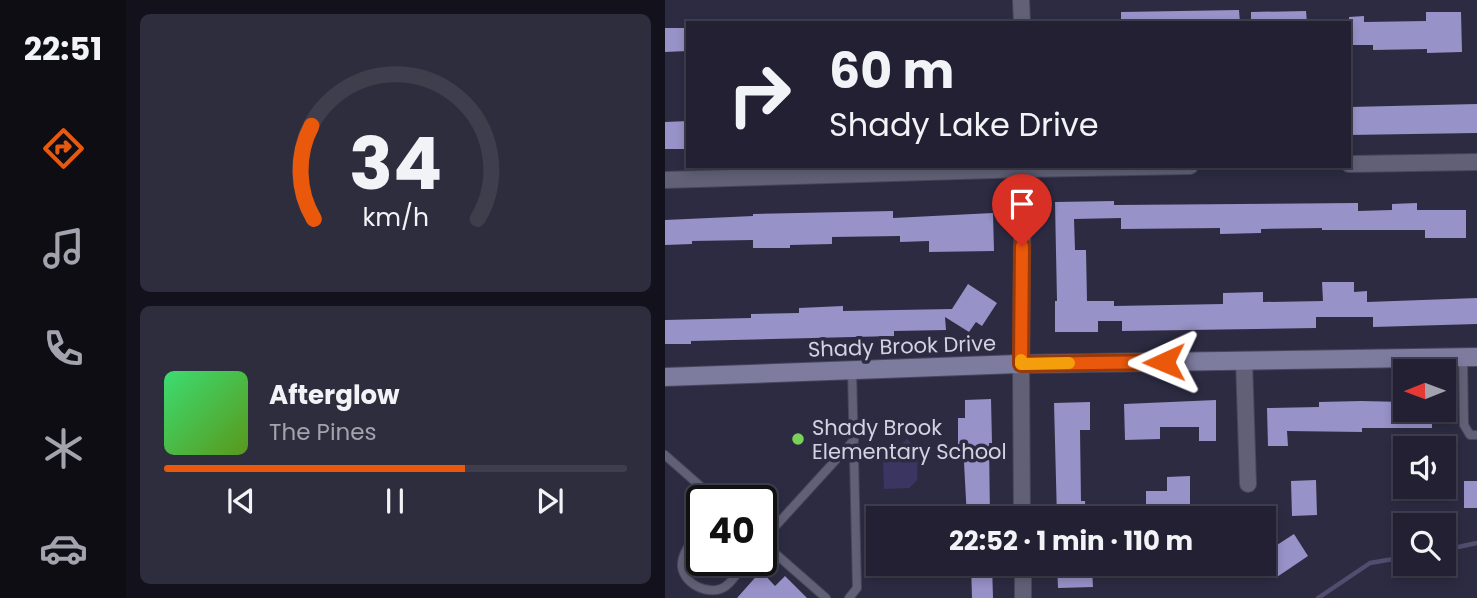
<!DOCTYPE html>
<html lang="en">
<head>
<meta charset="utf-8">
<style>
  :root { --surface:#222032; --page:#2e2d3e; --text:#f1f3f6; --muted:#a2a3ac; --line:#3f3e4d; --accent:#ea580c }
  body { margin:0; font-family:Poppins,sans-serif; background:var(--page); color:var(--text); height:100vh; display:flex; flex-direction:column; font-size:26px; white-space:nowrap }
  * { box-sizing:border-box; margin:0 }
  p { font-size:23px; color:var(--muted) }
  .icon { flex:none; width:38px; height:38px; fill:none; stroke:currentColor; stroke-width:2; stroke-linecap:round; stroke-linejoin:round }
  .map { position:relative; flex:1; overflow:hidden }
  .sheet { display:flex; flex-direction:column; gap:14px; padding:14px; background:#13121c; width:539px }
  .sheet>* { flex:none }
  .top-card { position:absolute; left:21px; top:21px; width:665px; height:147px; border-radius:0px; box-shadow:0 4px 10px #0003,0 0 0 2px var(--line); background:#222032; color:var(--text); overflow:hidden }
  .needle { width:46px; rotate:269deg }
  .controls { position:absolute; left:728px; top:359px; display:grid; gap:14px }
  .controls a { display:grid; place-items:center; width:63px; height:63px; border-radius:0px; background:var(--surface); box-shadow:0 4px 10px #0003,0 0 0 2px var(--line); font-size:35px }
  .speed { position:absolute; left:21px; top:485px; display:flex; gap:14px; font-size:35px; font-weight:700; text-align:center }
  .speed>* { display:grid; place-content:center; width:91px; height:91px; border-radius:50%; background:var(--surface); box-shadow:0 4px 10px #0003,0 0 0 2px var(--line); line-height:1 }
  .speed .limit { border:4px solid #111; border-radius:10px; background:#fff; color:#111 }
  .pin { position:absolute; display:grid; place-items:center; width:60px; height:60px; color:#fff; margin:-72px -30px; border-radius:50% 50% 50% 0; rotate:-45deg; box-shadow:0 0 7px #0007 }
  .pin .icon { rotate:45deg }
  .me { position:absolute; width:77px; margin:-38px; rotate:269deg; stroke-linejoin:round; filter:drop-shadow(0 0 5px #0008) }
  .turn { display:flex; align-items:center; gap:24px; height:147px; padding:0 28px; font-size:32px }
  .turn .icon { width:91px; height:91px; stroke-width:2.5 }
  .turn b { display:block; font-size:49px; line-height:60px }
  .sheet .card { flex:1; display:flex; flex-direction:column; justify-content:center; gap:10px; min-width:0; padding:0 24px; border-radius:10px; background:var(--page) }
  .sheet .dial { align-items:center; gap:0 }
  .dial svg { height:182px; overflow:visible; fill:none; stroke:var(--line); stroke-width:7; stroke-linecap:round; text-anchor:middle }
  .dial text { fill:var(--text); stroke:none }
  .song { display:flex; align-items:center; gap:21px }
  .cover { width:84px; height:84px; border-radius:10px; background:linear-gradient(135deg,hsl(140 70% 55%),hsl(90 70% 35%)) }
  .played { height:7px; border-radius:4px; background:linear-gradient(90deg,var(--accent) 65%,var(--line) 65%) }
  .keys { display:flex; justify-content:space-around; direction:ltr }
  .trip { position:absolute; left:201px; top:506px; width:410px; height:70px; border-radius:0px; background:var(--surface); box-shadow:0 4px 10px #0003,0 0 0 2px var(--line); font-weight:700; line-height:70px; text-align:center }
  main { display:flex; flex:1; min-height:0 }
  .menu { display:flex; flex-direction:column; width:126px; justify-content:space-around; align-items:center; background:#0e0d14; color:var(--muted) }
  .menu .icon { width:49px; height:49px }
  .menu .selected { color:var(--accent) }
  .menu b { font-size:32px; color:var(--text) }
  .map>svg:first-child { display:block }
</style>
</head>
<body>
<main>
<nav class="menu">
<b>22:51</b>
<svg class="icon selected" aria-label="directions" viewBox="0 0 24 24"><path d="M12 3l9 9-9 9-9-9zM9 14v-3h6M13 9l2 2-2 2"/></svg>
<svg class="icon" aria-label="music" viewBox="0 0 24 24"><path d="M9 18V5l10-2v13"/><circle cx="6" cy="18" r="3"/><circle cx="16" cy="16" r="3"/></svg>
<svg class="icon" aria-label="phone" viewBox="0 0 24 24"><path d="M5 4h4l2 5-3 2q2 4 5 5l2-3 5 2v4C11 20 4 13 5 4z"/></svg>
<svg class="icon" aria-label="climate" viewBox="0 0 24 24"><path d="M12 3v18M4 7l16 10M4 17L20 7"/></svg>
<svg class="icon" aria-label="car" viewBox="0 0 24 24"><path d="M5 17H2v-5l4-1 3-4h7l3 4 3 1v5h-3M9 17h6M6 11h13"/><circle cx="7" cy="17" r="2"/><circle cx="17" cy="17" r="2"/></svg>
</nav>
<section class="sheet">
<div class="card dial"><svg viewBox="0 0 100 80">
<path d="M14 69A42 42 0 1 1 86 69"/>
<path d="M14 69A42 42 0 0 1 13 28" stroke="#ea580c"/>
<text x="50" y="56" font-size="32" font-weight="700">34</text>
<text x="50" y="72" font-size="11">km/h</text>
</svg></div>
<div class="card">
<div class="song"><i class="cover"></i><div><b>Afterglow</b><p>The Pines</p></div></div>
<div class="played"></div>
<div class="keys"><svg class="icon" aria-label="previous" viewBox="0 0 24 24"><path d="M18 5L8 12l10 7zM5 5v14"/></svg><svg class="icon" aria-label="pause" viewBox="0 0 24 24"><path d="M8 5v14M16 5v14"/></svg><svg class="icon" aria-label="next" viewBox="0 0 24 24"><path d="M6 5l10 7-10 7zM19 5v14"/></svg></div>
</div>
</section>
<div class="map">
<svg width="812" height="598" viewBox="0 0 812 598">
  <rect width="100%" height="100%" fill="#2d2b42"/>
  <polygon fill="#3b3661" points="242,439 253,451 252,480 244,488 219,489 218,461"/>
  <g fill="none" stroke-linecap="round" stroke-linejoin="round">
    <g stroke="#524c6e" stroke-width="4.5">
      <polyline points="779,550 812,543"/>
      <polyline points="653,598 705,563 740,557"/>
    </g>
  </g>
  <g fill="#9792c7">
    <polygon points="574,10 575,23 456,23 456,12"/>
    <polygon points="641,11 642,23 586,23 586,12"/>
    <polygon points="761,12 796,12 797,52 762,53 762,49 708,50 708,45 684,45 684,17 699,16 699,22 761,21"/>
    <polygon points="0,28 23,28 23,51 0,52"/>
    <polygon points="812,104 812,133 684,135 684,107"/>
    <polygon points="23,121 23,149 0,149 0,122"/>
    <polygon points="449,201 449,205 693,203 693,211 727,210 727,204 752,203 752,210 801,210 801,238 760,238 760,230 657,230 657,228 596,229 596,233 555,234 555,228 456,229 456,218 409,219 410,250 421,250 422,301 449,301 449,306 558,304 558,293 598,292 598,302 658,301 657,282 689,282 689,292 702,291 702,302 812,298 812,324 708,327 708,317 651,317 651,328 457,331 457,321 433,321 433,332 390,332 390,301 392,301 390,202"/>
    <polygon points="228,211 228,218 328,213 329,251 264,252 264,241 235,242 235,236 167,237 167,244 125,245 125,248 88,248 88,240 27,241 27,244 0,245 0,220 88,216 88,214"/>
    <polygon points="303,284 332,303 317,326 311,322 304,332 280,317 281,330 229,331 229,336 26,341 26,344 0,344 0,320 86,318 86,314 134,313 134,308 178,306 178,311 287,309"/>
    <polygon points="326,399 327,443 324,443 325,518 302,518 298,444 293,444 293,418 300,418 300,400"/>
    <polygon points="551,400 551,441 534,441 534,427 495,427 495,439 460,440 459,404"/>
    <polygon points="696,401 740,402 740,410 767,410 767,428 697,428 697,432 622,431 623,446 603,446 602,408 654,407 654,402"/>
    <polygon points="425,402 425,430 415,430 416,501 420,501 421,518 392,518 389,403"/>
    <polygon points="525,476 525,508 481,508 481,491 502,491 502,477"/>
    <polygon points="651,480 652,515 627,516 626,481"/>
    <rect x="799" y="481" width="13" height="27"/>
    <polygon points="629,534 643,556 612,577 598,554"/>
    <polygon points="306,564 327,564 328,598 307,598"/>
    <polygon points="392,564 414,564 414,570 427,569 428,587 393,588"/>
    <polygon points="540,564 582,564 582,570 542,577"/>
    <polygon points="96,571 110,586 120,576 142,598 72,598"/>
  </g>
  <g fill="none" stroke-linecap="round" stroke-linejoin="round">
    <defs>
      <g id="lane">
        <polyline points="798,357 799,425 805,435 812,435"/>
        <polyline points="0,455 51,500"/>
        <path d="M 37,530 C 29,540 18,550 17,563 C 15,583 45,598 61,586 C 69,580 76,568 82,560"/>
        <polyline points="96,541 161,598"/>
        <polyline points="96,542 189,440"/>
        <polyline points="184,598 192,588 187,370"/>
      </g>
      <g id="street">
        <polyline points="356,0 357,23"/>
        <polyline points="684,164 812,162"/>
        <polyline points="0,180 358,169 525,166"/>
        <polyline points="579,360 583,484"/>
        <polyline points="357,518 356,364 358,166"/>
        <polyline points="358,564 358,598"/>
      </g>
      <polyline id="secondary" points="0,377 356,364 812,357"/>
    </defs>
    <use href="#lane" stroke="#48465b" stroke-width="10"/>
    <use href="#street" stroke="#48465b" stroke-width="18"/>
    <use href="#secondary" stroke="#48465b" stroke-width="20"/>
    <use href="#lane" stroke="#616076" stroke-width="8"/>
    <use href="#street" stroke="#616076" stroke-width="16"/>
    <use href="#secondary" stroke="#7d7b9e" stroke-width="18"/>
  </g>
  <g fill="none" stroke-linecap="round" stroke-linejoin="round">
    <defs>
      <polyline id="route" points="357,246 356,364 499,362"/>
    </defs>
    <use href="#route" stroke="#983908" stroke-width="18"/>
    <use href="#route" stroke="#ea580c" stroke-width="12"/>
    <polyline stroke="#f59e0b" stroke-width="12" points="356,360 356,364 404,363"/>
  </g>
  <circle fill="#79d157" stroke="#2d2b42" stroke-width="2.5" cx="133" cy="439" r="7"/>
  <g text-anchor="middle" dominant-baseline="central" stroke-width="7" stroke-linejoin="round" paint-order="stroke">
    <g font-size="21" fill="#d3d2e1" stroke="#2d2b42">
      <text transform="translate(237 346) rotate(-2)">Shady Brook Drive</text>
    </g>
    <g font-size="21" fill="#d3d2e1" stroke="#2d2b42" text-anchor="start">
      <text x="147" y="427">Shady Brook<tspan x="147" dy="24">Elementary School</tspan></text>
    </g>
  </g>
</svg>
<div class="controls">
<a><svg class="needle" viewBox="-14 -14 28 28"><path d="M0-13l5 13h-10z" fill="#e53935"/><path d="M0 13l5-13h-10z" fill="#a2a3ac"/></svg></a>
<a><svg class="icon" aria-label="sound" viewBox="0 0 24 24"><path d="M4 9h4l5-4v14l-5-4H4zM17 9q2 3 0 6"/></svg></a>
<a><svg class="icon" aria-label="search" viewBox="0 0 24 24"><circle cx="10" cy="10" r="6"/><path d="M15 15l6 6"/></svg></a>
</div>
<div class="speed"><div class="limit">40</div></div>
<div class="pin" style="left:357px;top:246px;background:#d93025"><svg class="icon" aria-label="arrive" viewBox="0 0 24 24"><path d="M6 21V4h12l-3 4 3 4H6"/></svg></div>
<svg class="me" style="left:499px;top:362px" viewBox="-20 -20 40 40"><path d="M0-17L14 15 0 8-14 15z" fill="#ea580c" stroke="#fff" stroke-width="4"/></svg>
<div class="trip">22:52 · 1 min · 110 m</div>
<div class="top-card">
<div class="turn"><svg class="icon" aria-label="right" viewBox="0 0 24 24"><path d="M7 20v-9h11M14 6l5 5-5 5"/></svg><div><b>60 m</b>Shady Lake Drive</div></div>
</div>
</div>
</main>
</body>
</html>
